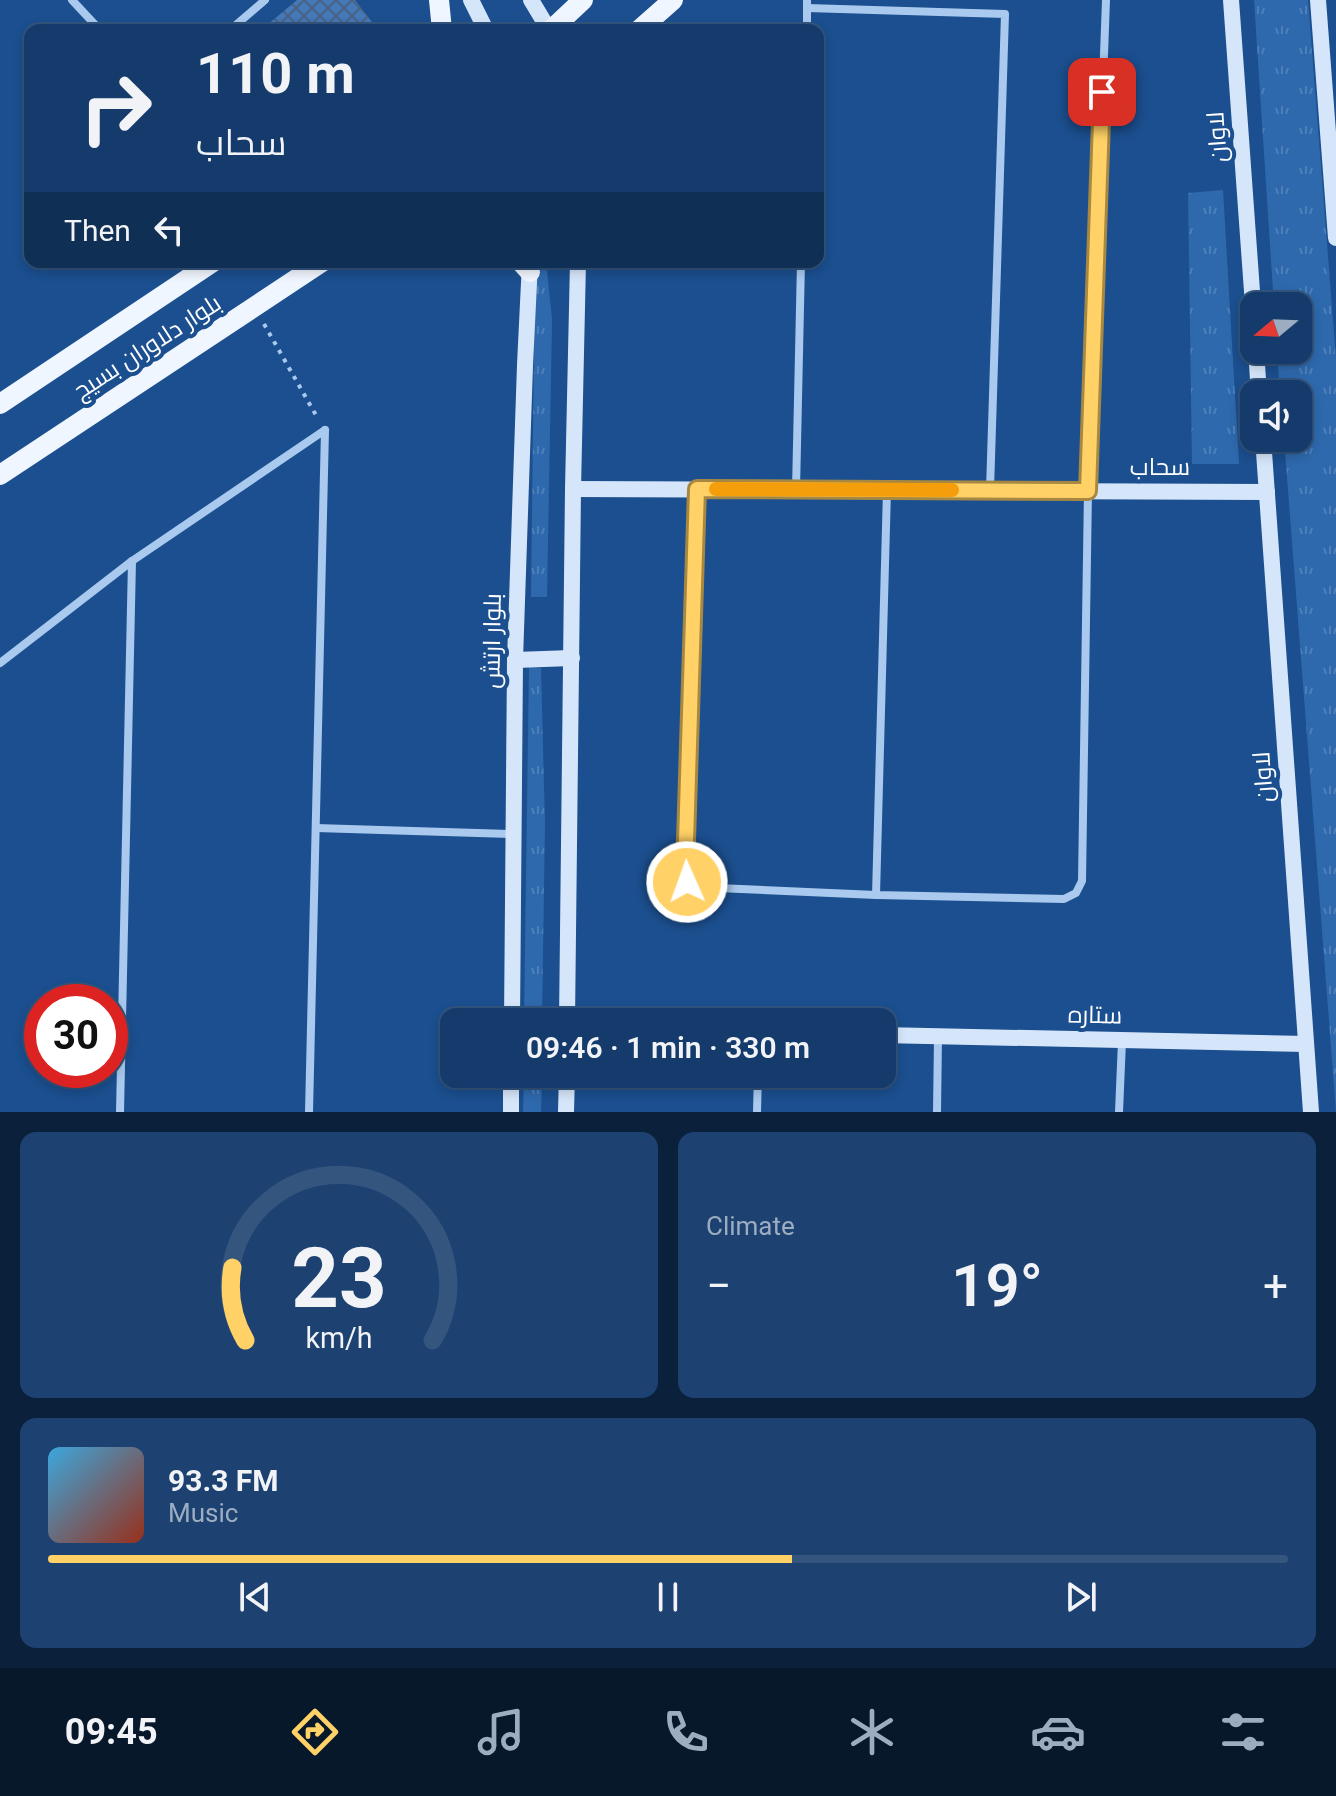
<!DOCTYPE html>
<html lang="en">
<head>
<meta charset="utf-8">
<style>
  :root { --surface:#143b6b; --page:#1d4271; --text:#f1f3f6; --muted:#9dadc1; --line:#33557e; --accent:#ffd166 }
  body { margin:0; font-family:Roboto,Cairo,sans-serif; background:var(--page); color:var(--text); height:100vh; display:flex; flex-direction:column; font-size:30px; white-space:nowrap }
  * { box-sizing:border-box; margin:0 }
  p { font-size:26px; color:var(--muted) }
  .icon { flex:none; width:44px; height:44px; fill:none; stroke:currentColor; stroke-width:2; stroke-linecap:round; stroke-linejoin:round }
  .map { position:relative; height:1112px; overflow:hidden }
  .sheet { display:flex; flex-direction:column; gap:20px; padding:20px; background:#0b203b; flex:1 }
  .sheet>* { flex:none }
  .banner { position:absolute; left:24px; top:24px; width:800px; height:244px; border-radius:16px; box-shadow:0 4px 12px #0003,0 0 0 2px var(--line); background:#143b6b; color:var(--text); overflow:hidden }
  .needle { width:52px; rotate:251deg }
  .fabs { position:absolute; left:1240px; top:292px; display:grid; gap:16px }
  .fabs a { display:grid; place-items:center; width:72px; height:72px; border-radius:16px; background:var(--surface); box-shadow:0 4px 12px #0003,0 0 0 2px var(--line); font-size:40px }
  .speed { position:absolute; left:24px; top:984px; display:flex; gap:16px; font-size:40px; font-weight:700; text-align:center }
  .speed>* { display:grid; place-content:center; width:104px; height:104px; border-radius:50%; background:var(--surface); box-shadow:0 4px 12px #0003,0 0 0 2px var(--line); line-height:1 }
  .speed .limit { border:12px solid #d22; background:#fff; color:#111 }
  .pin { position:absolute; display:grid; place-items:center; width:68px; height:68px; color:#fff; margin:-34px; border-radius:16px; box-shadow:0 4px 12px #0006 }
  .me { position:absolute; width:88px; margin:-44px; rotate:358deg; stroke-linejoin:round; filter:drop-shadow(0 0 6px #0008) }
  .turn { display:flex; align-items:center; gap:28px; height:168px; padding:0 40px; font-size:36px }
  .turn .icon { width:104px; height:104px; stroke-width:2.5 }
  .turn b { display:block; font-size:56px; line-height:68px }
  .then { display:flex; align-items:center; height:76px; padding:0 40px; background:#0003; gap:16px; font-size:30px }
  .big { font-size:60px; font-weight:600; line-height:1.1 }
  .sheet .widget { flex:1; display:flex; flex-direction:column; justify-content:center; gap:12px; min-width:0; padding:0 28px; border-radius:16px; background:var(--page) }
  .sheet .dial { align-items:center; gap:0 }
  .dial svg { height:208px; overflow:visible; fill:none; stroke:var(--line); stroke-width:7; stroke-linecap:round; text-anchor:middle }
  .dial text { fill:var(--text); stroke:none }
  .song { display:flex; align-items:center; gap:24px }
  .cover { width:96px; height:96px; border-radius:12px; background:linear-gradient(135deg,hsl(200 70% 55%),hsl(10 70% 35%)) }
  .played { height:8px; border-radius:4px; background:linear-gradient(90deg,var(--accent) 60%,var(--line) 60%) }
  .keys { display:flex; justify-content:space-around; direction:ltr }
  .heat { display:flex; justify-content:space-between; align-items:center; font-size:44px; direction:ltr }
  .sheet .tiles { flex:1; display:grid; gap:20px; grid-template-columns:1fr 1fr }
  .widget:last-child { grid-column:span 2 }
  .trip { position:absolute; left:440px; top:1008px; width:456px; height:80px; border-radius:16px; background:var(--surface); box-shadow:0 4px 12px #0003,0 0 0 2px var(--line); font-weight:600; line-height:80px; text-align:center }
  .menu { display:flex; height:128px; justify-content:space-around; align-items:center; background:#08182b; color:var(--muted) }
  .menu .icon { width:56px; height:56px }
  .menu .on { color:var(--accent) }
  .menu b { font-size:36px; color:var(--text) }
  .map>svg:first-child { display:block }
</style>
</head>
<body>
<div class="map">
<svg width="1336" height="1112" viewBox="0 0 1336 1112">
  <defs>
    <pattern id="grass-tufts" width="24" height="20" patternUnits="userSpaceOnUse" patternTransform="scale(2)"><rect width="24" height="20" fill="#2e69ad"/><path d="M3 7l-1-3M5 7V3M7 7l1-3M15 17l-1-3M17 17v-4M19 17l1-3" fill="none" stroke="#4d80b9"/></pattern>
    <pattern id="building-cross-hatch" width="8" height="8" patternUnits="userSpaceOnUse" patternTransform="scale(2)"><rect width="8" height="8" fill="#4478b7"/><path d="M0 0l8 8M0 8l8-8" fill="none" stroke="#486282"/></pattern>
  </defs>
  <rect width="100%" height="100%" fill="#1b4f8f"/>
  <g fill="url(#grass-tufts)">
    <polygon points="1254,0 1308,0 1336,359 1336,1112 1284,438 1298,438 1298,394 1280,394 1277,350 1298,350 1298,306 1274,306"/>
    <polygon points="1223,190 1239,464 1192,464 1188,193"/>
    <polygon points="535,262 546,262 552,319 547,597 531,597"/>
    <polygon points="529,667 541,668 545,824 542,1022 524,1022"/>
    <polygon points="524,1074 542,1074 541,1112 523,1112"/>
  </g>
  <polygon fill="url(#building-cross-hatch)" points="297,0 355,0 372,22 363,30 261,30"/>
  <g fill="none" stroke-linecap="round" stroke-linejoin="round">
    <polyline stroke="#a9c9ee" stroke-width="4" stroke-dasharray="4 6" stroke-linecap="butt" points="264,324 317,417"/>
    <g stroke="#a9c9ee" stroke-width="8">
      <polyline points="72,0 100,30"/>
      <polyline points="807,8 1005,14 990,490"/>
      <polyline points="230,30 265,0"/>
      <polyline points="807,30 807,0"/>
      <polyline points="697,490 685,873 687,882 694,887 876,895 1064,899 1076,893 1082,881 1088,491 1106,0"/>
      <polyline points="796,490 801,262"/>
      <polyline points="0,663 132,561 325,430"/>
      <polyline points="316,828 513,834"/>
      <polyline points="876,895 887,490"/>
      <polyline points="120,1112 132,561"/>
      <polyline points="309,1112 325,430"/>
      <polyline points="757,1112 758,1074"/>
      <polyline points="937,1112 938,1037"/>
      <polyline points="1119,1112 1122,1041"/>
    </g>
    <g stroke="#d6e6fa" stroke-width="16">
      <polyline points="471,0 486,30"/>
      <polyline points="531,0 549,30"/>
      <polyline points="1231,0 1254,319"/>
      <polyline points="1318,0 1336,238"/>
      <polyline points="1256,350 1259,394"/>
      <polyline points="1263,438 1311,1112"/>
      <polyline points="573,489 1267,492"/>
      <polyline points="515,660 572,658"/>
      <polyline points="512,1022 515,660 525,365 530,262"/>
      <polyline points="567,1022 573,489 578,262"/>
      <polyline points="882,1035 1306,1044"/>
      <polyline points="511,1112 511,1074"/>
      <polyline points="566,1112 567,1074"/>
    </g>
    <g stroke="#f0f6ff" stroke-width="20">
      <polyline points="439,0 442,30"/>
      <polyline points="551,30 583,0"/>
      <polyline points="639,30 673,0"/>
      <polyline points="521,262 530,272"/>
      <polyline points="0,404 213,262"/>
      <polyline points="0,475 322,262"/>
    </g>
  </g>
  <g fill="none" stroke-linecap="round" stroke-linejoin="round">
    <defs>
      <polyline id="route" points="687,882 685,873 697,489 1088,491 1102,92"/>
    </defs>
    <use href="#route" stroke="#a68842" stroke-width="20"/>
    <use href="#route" stroke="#ffd166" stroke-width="14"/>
    <polyline stroke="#f59e0b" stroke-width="14" points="716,489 952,490"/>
  </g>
  <g text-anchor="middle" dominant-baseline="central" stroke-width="8" stroke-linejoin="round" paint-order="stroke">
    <g font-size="24" fill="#fff" stroke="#1b4f8f">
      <text transform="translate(1217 137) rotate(-94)">لاوان</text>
      <text transform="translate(147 347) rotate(-33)">بلوار دلاوران بسیج</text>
      <text x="1160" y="467">سحاب</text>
      <text transform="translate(492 641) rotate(-89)">بلوار ارتش</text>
      <text transform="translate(1263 777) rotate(-94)">لاوان</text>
      <text transform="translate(1095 1015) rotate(1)">ستاره</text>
    </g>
  </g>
</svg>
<div class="fabs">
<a><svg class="needle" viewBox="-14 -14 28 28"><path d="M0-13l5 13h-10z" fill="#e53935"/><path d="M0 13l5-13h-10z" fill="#9dadc1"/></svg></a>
<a><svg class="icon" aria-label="sound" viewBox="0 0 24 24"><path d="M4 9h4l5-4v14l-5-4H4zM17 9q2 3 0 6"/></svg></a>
</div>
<div class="speed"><div class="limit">30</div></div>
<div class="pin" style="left:1102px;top:92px;background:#d93025"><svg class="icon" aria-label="arrive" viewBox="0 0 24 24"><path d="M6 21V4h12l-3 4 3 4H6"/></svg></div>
<svg class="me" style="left:687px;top:882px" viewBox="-20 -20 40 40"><circle r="17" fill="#ffd166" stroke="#fff" stroke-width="3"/><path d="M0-11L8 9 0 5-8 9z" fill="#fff"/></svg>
<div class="trip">09:46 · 1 min · 330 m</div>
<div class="banner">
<div class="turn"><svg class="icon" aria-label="right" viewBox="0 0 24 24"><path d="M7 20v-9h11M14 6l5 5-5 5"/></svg><div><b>110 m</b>سحاب</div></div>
<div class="then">Then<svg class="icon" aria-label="left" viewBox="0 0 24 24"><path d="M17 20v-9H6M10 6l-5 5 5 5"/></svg></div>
</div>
</div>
<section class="sheet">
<div class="tiles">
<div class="widget dial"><svg viewBox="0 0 100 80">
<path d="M14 69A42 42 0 1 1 86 69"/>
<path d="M14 69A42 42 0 0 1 9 41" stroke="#ffd166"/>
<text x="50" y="56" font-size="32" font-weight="700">23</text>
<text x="50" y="72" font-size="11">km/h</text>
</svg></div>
<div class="widget"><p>Climate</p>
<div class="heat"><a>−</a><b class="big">19°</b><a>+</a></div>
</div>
<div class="widget">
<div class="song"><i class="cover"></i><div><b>93.3 FM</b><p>Music</p></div></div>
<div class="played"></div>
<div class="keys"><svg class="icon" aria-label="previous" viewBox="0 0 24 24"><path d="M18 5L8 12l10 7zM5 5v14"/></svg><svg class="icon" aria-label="pause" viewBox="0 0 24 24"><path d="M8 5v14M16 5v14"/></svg><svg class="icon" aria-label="next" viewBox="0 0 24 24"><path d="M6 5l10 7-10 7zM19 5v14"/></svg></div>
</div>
</div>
</section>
<nav class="menu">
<b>09:45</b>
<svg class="icon on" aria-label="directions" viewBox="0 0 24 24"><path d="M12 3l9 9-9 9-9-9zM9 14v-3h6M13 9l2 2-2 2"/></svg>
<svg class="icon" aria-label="music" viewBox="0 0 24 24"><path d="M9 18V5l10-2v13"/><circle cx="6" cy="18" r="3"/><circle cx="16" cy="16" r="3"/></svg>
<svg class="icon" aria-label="phone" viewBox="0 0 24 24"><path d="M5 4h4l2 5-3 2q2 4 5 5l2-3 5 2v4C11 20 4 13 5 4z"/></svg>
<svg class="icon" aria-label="climate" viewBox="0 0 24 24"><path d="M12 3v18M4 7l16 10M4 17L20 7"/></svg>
<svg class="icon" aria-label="car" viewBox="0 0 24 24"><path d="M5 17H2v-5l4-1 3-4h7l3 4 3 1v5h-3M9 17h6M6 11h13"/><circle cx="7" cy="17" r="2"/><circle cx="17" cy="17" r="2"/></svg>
<svg class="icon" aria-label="filters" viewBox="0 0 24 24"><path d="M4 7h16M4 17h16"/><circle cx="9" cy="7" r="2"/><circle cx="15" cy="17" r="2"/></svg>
</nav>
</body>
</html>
